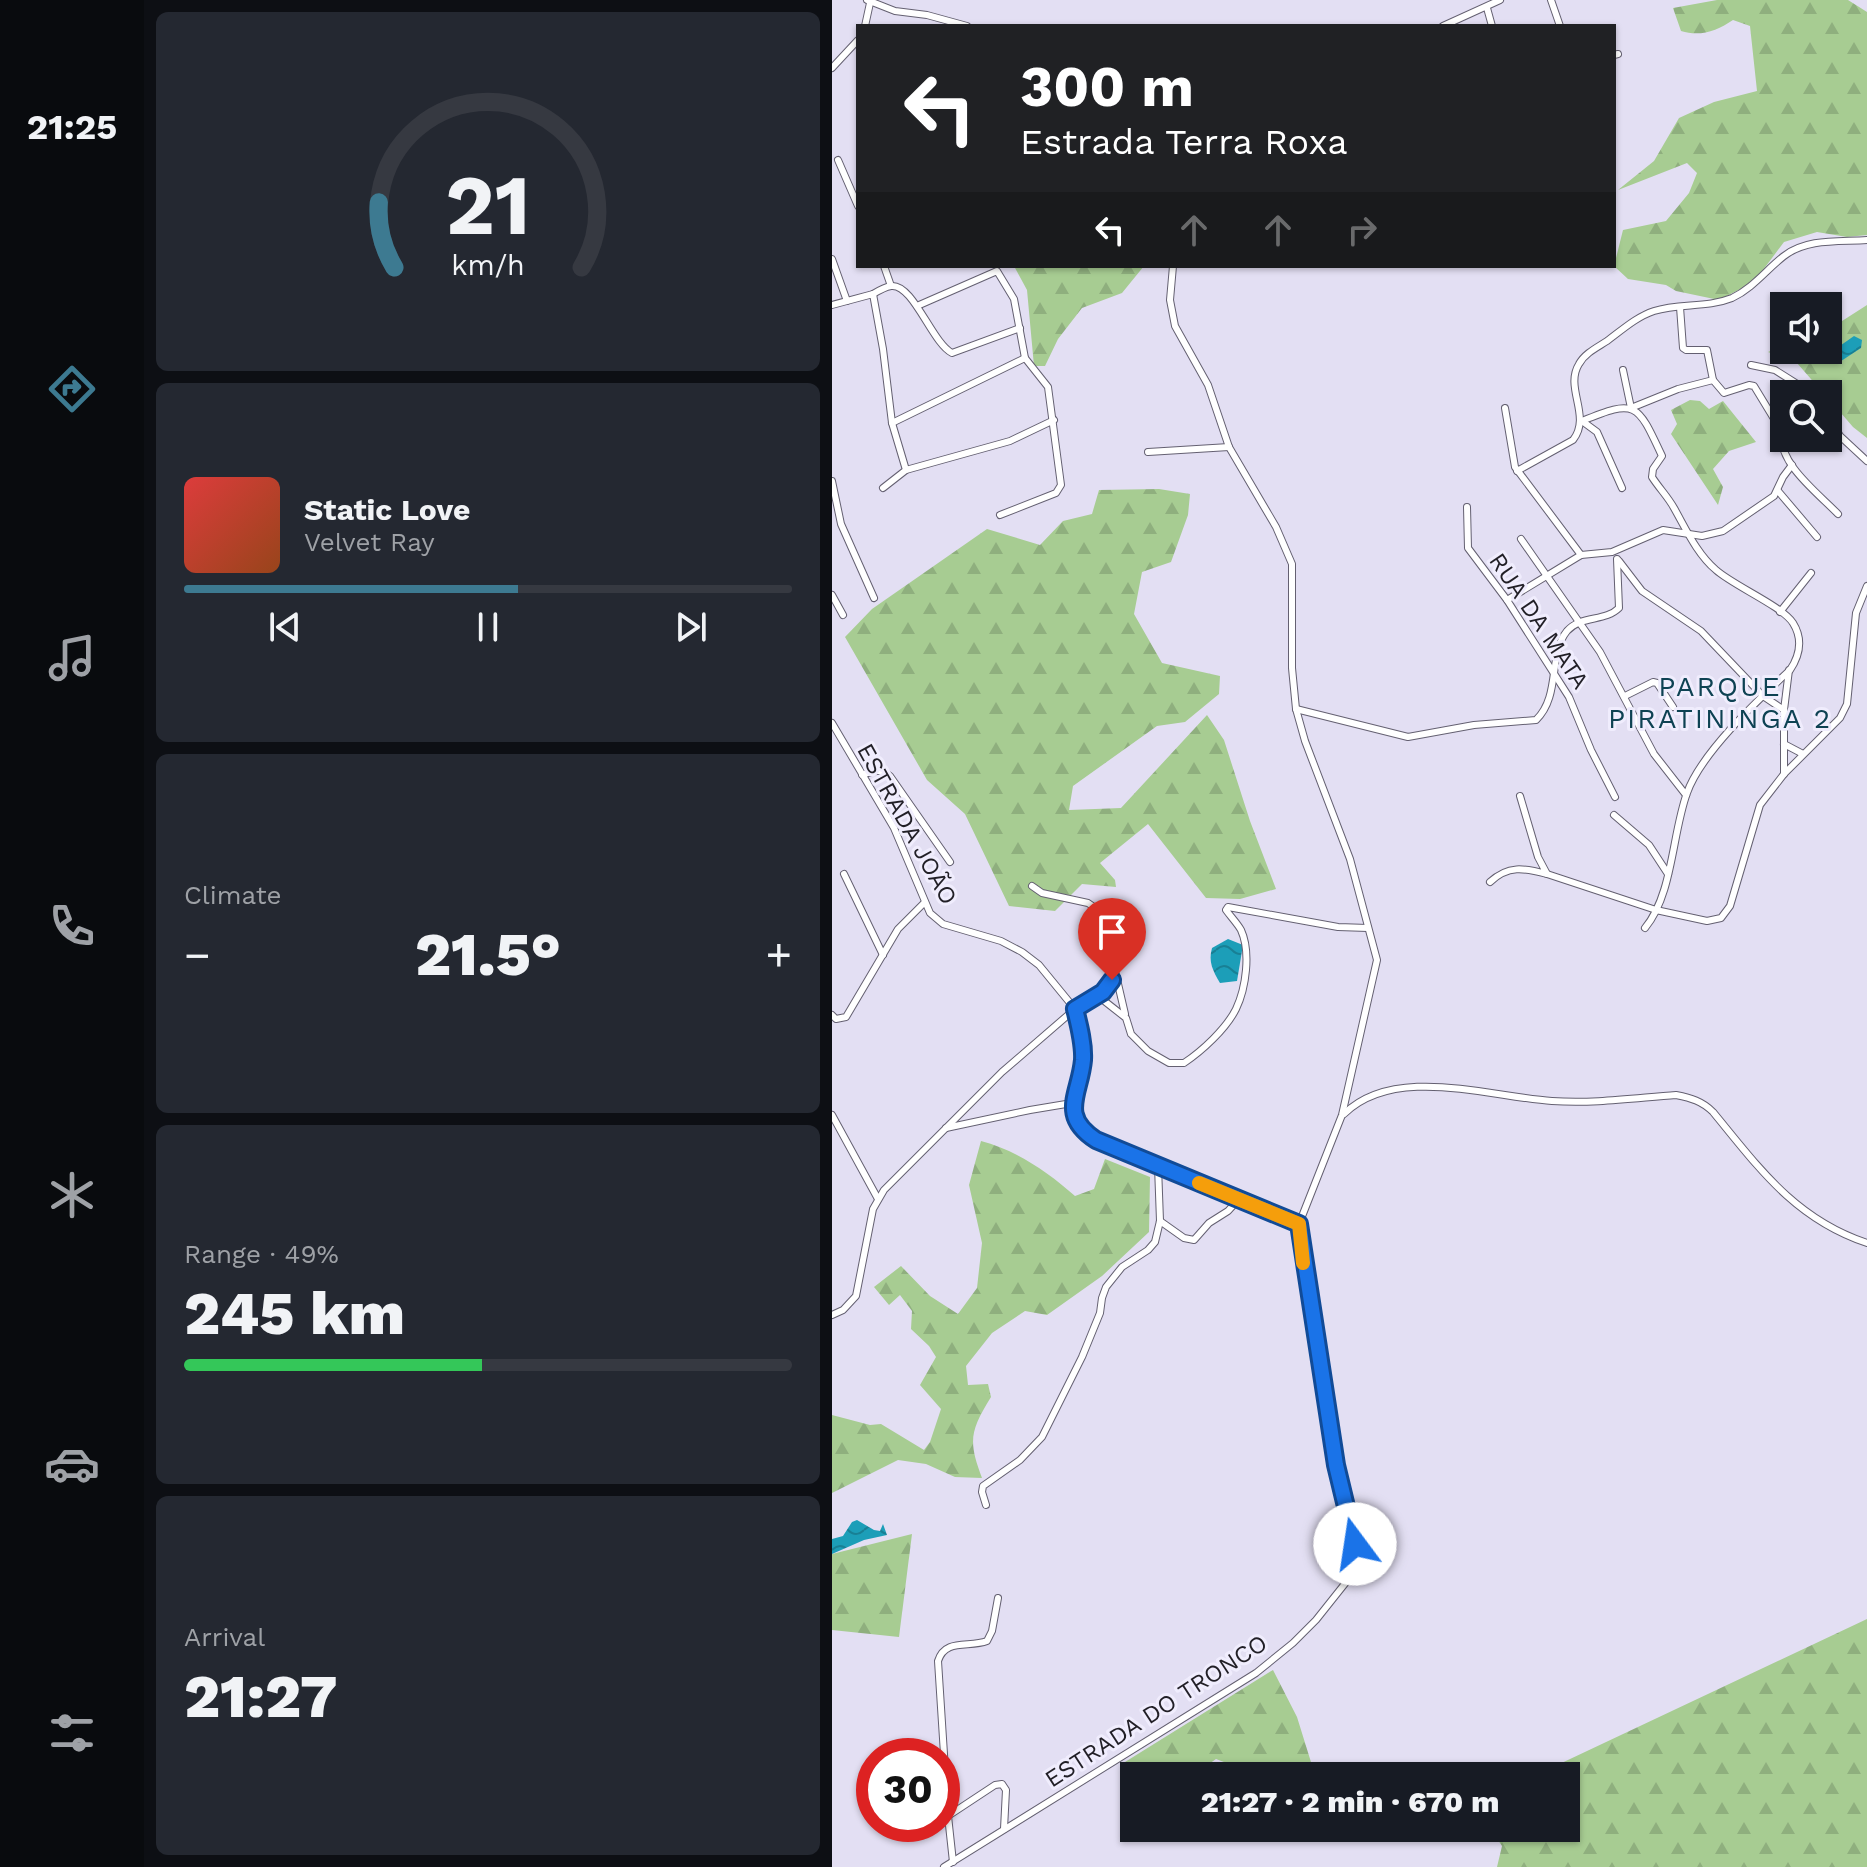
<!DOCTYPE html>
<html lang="en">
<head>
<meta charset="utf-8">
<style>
  :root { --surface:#171b24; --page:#242831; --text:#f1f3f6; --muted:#9ea1a6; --line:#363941; --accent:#3d7a91 }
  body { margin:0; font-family:"Work Sans",sans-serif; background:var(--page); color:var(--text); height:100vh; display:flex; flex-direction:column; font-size:30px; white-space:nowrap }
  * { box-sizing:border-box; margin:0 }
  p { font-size:26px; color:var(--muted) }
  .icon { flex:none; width:44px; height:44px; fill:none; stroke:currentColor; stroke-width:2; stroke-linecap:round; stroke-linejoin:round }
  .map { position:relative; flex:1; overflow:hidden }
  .drawer { display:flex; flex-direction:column; gap:12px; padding:12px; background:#0d0f14; width:688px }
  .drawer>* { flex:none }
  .guide { position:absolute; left:24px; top:24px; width:760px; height:244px; border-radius:0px; box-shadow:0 2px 6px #0004; background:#202124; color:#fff; overflow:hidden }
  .buttons { position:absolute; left:938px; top:292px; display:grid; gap:16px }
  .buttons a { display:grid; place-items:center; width:72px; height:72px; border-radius:0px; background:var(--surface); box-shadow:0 2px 6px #0004; font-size:40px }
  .speed { position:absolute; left:24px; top:1738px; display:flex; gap:16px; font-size:40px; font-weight:700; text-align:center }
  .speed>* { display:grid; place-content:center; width:104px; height:104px; border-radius:50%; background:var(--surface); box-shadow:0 2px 6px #0004; line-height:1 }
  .speed .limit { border:12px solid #d22; background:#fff; color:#111 }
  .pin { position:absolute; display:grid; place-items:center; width:68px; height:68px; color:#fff; margin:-82px -34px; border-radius:50% 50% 50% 0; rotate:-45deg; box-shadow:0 0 8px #0007 }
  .pin .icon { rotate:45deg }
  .me { position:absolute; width:88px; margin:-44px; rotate:346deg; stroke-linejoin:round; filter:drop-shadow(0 0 6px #0008) }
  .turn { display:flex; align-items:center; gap:28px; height:168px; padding:0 32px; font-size:36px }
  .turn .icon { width:104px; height:104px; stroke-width:2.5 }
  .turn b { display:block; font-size:56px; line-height:68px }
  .lanes { display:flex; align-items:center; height:76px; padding:0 32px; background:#0003; justify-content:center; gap:40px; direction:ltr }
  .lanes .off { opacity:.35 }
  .big { font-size:60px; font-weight:800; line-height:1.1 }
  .drawer .widget { flex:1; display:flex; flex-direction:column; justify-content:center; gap:12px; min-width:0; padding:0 28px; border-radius:12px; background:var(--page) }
  .drawer .dial { align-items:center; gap:0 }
  .dial svg { height:208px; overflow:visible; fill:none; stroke:var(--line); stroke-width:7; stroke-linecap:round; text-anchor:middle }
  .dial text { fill:var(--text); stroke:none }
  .song { display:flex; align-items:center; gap:24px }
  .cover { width:96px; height:96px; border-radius:12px; background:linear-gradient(135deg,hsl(0 70% 55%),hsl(20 70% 35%)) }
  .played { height:8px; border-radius:4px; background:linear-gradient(90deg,var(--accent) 55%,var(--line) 55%) }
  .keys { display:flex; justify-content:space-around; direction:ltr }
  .heat { display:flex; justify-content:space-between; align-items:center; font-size:44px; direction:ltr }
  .charge { height:12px; border-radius:6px; background:linear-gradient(90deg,#34c759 49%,var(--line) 0) }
  .trip { position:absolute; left:288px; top:1762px; width:460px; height:80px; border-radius:0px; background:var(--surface); box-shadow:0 2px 6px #0004; font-weight:800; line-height:80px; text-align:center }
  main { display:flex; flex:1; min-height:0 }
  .tab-bar { display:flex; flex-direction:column; width:144px; justify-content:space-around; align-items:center; background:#090b0e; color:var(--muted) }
  .tab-bar .icon { width:56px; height:56px }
  .tab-bar .selected { color:var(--accent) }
  .tab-bar b { font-size:36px; color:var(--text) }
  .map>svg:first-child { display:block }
</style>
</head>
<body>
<main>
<nav class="tab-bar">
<b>21:25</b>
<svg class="icon selected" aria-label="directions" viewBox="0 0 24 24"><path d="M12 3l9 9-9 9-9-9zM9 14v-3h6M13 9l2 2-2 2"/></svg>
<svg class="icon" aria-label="music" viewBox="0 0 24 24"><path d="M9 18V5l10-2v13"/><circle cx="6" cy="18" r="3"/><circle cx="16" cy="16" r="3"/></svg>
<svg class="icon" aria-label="phone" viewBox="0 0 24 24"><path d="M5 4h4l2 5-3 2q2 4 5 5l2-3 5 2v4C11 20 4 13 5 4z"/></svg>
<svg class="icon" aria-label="climate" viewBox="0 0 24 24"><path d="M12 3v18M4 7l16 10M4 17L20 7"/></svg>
<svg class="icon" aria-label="car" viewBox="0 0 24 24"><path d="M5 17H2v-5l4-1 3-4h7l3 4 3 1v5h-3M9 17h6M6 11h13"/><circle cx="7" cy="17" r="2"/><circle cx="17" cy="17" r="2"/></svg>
<svg class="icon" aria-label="filters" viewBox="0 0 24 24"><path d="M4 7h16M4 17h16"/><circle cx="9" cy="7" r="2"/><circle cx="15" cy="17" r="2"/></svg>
</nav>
<section class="drawer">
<div class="widget dial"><svg viewBox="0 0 100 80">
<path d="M14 69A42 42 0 1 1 86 69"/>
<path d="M14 69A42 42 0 0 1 8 44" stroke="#3d7a91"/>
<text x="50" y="56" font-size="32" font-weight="700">21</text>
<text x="50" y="72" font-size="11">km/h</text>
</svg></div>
<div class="widget">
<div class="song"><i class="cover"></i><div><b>Static Love</b><p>Velvet Ray</p></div></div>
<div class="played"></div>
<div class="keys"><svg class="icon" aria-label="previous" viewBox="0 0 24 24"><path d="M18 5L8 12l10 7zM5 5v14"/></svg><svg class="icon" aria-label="pause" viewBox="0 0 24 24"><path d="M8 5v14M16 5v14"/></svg><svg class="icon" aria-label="next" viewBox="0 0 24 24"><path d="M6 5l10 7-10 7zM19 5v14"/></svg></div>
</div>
<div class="widget"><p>Climate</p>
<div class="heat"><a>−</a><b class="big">21.5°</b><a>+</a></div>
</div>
<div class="widget"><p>Range · 49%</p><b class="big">245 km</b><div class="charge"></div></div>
<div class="widget"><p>Arrival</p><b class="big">21:27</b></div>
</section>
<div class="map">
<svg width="1035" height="1867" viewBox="0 0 1035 1867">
  <defs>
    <pattern id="forest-firs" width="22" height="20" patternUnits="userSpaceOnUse" patternTransform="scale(2)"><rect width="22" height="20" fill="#a7cc92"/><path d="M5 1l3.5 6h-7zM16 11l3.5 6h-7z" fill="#8faf7e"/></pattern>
    <pattern id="water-waves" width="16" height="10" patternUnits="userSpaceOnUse" patternTransform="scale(2)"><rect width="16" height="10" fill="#1c9eb8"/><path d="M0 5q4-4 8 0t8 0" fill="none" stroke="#188095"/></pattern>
  </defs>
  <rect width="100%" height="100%" fill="#e3dff3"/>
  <g fill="url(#forest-firs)">
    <path d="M 885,0 L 1016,0 L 1035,12 L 1035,235 L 1015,237 L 985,232 L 952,242 L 922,282 L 887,300 L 844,291 L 834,285 L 796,279 L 782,266 L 791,230 L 834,221 L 857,193 L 865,173 L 855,163 L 786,190 L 822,161 L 847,118 L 882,102 L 925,91 L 918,26 L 901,20 C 885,31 868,37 849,31 L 841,8 Z"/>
    <polygon points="182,266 312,266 290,293 250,308 226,339 213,366 202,366 195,290"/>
    <polygon points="1035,305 1035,438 1021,427 996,398 996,394 992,394 965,363 936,352 952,345 952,350 996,350 996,330"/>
    <polygon points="858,400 868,401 877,409 891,401 924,442 897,451 881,469 891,487 886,505 839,434 845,424 839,410"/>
    <polygon points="327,489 358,494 356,515 339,562 310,572 302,614 330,663 388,676 387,694 353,722 325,726 241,786 237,810 289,808 375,715 392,740 418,821 444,889 408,899 374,898 316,824 268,863 283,880 284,887 250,884 223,911 177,906 133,814 95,780 13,637 40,609 155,529 208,545 231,521 260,514 267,490"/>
    <path d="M 149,1141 C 184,1150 216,1172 243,1196 L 262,1189 L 273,1159 L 318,1177 L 317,1232 L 270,1276 L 215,1315 L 193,1311 L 160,1333 L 134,1366 L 136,1385 L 156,1384 L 159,1397 C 138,1431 136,1441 150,1478 L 123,1477 L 94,1464 L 66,1460 L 0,1493 L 0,1415 L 38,1425 L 49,1424 L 92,1450 L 98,1442 L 109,1409 L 88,1385 L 104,1357 L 97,1346 L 79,1329 L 80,1311 L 68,1295 L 57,1305 L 42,1287 L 69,1266 L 98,1296 L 126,1314 L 145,1288 L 150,1243 L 137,1185 Z"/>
    <polygon points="80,1534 67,1637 0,1630 0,1554"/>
    <polygon points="1035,1619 1035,1867 665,1867 670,1846 658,1828 734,1828 734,1776 702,1776"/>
    <polygon points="441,1670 465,1717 483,1775 515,1776 409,1776 405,1767 384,1759 360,1776 308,1776 293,1762"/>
  </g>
  <g fill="url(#water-waves)">
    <polygon points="1022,336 1030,340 1029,348 1006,363 1000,357 1002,350"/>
    <path d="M 396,939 L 411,945 L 405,981 L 388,983 C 381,971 376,962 380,948 Z"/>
    <polygon points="25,1520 42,1530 48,1531 51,1524 55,1535 32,1540 0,1554 0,1539 11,1536 20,1522"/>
  </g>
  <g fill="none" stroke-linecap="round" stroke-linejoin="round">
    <defs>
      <g id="minor">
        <polyline points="35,0 63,11 95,15 135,26"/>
        <polyline points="719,0 728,26"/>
        <polyline points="655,8 660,26"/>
        <polyline points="33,26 38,3"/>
        <polyline points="611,26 668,0"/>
        <polyline points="782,55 786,54"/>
        <polyline points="0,68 26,40"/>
        <polyline points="6,160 26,206"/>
        <polyline points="0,259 15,301"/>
        <polyline points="52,266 59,286"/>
        <polyline points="341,266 338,300 343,326 376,385 397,447 444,527 460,564 460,668 464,709 473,741 518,859 545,960 510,1115 467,1224"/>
        <path d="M 41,294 C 46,291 53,287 59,286 C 81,283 100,343 120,353 L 188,328"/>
        <polyline points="0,305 41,294 51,349 60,423 74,470 51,488"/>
        <polyline points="85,306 165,271 182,299 193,358 216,387 229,485 224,493 168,515"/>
        <path d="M 848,307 L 851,348 L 854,350 L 875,350 L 881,380 L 892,393 L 917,385 L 922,386 L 950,432 C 944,462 987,494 1006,514"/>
        <polyline points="919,365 943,370 981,394"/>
        <polyline points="791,370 799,408 846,389 881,380"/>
        <polyline points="673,408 683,467 749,555"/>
        <polyline points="996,415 1008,436 1035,461"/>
        <path d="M 750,421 C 804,399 805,402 830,456 L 821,469 L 820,477 C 827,488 836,497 842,508 C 854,529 865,554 884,570 C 902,586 950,606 961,623 C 971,639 968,655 958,670 C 926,700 869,753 855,793 C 840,834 841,894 813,928"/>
        <polyline points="750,421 765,432 790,488"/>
        <polyline points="60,423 193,358"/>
        <polyline points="316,452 397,447"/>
        <polyline points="74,470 178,441 222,420"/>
        <path d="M 685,471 L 741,440 C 760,416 732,388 747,364 C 753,353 766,347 775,341 C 790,330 804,317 822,311 C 847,303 875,308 900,298 C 921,288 934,270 952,256 C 975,238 1008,242 1035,240"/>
        <polyline points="0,481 9,524 42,598"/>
        <polyline points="946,491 985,537"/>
        <polyline points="635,507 636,548 675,600 737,697 759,750 783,797"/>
        <polyline points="689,539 768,652 822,754 854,795"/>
        <polyline points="787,561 810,591 869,631 931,696 952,710"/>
        <polyline points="0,595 11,615"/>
        <polyline points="675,600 749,555 780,552 831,530 870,536 891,531 942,496 951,477 960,465"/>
        <polyline points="948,612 979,573"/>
        <polyline points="793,696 821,682 825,683 841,707"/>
        <path d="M 464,709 L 576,737 L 642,725 L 704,720 C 729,696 716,654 735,631 C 749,615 773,622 787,608 L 785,559"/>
        <polyline points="0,723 62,828 98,913 111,924 169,941 190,952 207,965 243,1009 251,1059 240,1103 243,1117 257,1135 278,1147 467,1224"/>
        <polyline points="952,744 971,754"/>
        <polyline points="952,774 952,710 957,670"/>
        <path d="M 30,775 C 41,771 48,768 58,776 L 118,862"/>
        <polyline points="782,815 817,845 836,874"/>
        <polyline points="12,874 51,955"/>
        <polyline points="715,874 824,910 875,921 889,918 898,906 928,805 952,774 1008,718 1015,704 1024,613 1035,586"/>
        <path d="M 658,882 C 676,865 692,868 715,874 L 706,857 L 688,796"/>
        <polyline points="283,971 293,1014"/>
        <path d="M 266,996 L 294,1018 L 299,1034 L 316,1051 L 337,1063 L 352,1063 C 370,1051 394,1029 404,1009 C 414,988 419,952 409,930 C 405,923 399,917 394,910 L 396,907 L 506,927 L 536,928"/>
        <polyline points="0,1015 4,1019 14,1017 66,929 92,903"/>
        <path d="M 512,1114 C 563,1064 658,1097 720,1101 C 761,1104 803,1098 844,1095 C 859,1098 870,1101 881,1112 C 927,1168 963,1219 1035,1243"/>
        <polyline points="0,1115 46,1199"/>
        <polyline points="114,1128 198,1110 240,1103"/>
        <polyline points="328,1221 352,1238 362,1240 377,1223 396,1211 407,1199"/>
        <polyline points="0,1315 11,1310 24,1296 41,1209 52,1190 170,1072 243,1009 271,992 280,980 284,958 283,941 278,926 269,912 256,903 210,893 200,886"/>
        <polyline points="154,1505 150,1492 151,1486 188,1460 210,1437 250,1357 268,1313 270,1298 274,1287 290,1267 316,1250 323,1242 328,1221 326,1166"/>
        <polyline points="116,1816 163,1785 170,1784 174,1790 172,1829"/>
        <path d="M 121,1862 L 116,1816 L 106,1661 C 113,1638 137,1648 155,1641 L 160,1631 L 166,1598"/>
        <polyline points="112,1867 424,1673 461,1643 484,1620 519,1576 525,1560 504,1465 467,1224"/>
      </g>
    </defs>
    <use href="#minor" stroke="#646071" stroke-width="8"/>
    <use href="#minor" stroke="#fff" stroke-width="6"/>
  </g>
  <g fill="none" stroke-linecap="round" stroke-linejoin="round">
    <defs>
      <path id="route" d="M 280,980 L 271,992 L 243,1009 C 247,1025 252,1044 251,1060 C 248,1094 226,1115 264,1140 L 467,1224 L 504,1465 L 523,1544"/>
    </defs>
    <use href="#route" stroke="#114b97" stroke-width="20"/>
    <use href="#route" stroke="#1a73e8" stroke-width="14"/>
    <polyline stroke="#f59e0b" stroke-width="14" points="367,1183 467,1224 471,1263"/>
  </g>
  <g text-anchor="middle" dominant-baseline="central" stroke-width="6" stroke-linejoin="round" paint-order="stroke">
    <g font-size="24" fill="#211f26" stroke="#f0edfd">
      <text transform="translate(707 621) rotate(56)">RUA DA MATA</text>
      <text transform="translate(75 824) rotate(61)">ESTRADA JOÃO</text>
      <text transform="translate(324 1711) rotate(-33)">ESTRADA DO TRONCO</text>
    </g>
    <g font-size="28" letter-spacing="2" fill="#0e4253" stroke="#f0edfd">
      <text x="888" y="686">PARQUE<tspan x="888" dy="32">PIRATININGA 2</tspan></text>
    </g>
  </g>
</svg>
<div class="buttons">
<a><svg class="icon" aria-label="sound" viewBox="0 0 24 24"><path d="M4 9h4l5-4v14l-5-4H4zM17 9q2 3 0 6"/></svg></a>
<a><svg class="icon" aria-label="search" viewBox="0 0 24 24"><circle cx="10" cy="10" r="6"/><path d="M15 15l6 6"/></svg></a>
</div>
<div class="speed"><div class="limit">30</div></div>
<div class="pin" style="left:280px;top:980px;background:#d93025"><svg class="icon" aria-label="arrive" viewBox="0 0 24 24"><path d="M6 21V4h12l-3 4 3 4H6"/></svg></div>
<svg class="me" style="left:523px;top:1544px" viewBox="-20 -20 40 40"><circle r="19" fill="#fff"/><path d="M0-13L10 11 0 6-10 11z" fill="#1a73e8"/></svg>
<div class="trip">21:27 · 2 min · 670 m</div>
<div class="guide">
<div class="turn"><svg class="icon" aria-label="left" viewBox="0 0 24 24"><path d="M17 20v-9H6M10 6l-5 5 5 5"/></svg><div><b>300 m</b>Estrada Terra Roxa</div></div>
<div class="lanes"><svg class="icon" aria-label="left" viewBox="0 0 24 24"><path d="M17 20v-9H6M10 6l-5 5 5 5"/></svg><svg class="icon off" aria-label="ahead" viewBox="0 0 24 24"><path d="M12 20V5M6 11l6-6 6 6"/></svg><svg class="icon off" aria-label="ahead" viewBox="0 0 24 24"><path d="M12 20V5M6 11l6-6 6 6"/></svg><svg class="icon off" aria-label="right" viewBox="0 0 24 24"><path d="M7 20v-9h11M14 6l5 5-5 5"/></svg></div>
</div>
</div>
</main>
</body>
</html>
